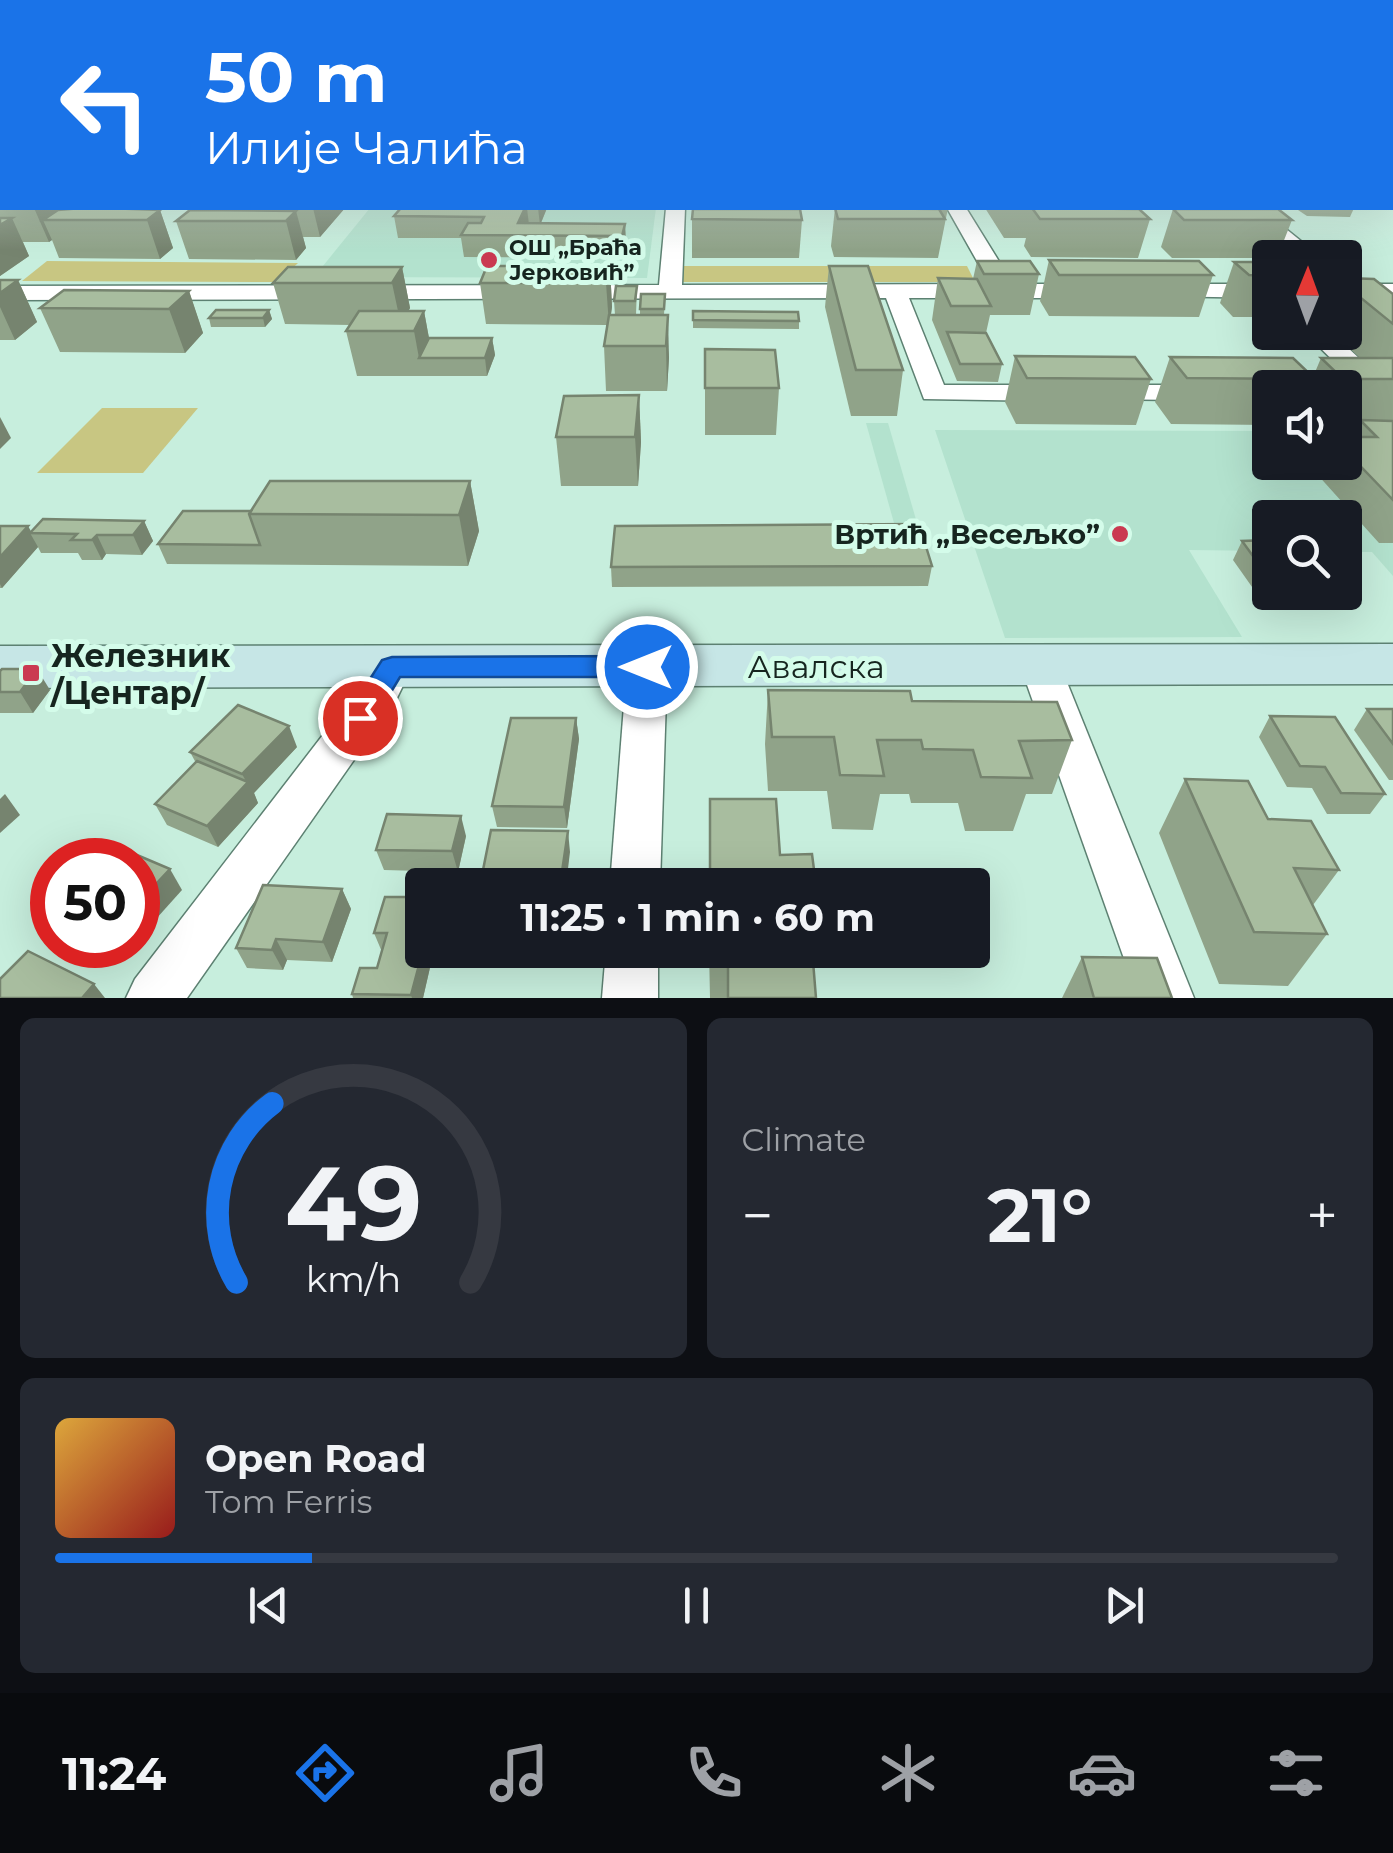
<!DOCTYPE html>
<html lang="en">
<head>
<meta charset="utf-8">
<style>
  :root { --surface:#171b24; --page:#242831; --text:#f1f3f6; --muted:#9ea1a6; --line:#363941; --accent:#1a73e8 }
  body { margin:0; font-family:Montserrat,sans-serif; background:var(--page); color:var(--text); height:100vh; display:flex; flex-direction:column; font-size:38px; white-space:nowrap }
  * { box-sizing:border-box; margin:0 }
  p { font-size:32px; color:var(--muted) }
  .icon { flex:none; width:55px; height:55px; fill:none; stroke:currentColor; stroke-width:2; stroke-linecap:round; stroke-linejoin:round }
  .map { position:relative; height:998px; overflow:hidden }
  .details { display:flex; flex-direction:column; gap:20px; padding:20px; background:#0d0f14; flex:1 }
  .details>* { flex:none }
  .hud { position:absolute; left:0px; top:0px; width:1395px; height:210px; box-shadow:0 10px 40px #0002; background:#1a73e8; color:#fff; overflow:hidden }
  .needle { width:65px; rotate:1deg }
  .controls { position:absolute; left:1252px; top:240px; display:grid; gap:20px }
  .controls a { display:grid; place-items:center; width:110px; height:110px; border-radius:10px; background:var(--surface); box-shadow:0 10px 40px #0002; font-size:50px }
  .speed { position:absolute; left:30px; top:838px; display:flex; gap:20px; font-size:50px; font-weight:700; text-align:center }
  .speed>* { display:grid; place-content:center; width:130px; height:130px; border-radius:50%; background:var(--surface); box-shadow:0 10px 40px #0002; line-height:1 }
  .speed .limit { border:15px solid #d22; background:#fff; color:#111 }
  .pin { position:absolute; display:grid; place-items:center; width:85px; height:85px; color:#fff; margin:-42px; border:5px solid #fff; border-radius:50%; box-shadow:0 2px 10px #0007 }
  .me { position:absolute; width:110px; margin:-55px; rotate:270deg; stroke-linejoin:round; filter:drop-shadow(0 0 8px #0008) }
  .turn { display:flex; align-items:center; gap:35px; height:210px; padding:0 40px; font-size:45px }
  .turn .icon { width:130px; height:130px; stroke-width:2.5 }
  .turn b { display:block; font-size:70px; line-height:85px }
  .big { font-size:75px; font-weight:700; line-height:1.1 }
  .details .widget { flex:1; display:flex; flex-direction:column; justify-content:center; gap:15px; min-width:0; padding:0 35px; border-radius:15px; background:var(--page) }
  .details .dial { align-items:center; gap:0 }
  .dial svg { height:260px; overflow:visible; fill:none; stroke:var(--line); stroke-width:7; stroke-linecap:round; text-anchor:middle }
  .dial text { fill:var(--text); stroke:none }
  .song { display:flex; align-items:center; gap:30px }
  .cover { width:120px; height:120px; border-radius:15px; background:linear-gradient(135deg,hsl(40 70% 55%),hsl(0 70% 35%)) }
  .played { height:10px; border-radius:5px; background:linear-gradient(90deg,var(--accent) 20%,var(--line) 20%) }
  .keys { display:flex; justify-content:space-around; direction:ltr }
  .heat { display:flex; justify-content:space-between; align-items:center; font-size:55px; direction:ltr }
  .details .tiles { flex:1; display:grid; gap:20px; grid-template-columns:1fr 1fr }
  .widget:last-child { grid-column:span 2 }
  .trip { position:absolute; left:405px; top:868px; width:585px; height:100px; border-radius:10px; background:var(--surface); box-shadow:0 10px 40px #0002; font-weight:700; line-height:100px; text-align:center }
  .tab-bar { display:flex; height:160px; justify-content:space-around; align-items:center; background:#090b0e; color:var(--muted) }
  .tab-bar .icon { width:70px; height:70px }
  .tab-bar .current { color:var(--accent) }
  .tab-bar b { font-size:45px; color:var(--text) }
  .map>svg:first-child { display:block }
</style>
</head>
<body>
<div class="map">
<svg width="1393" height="998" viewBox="0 0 1393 998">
  <rect width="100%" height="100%" fill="#c7eedd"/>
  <g fill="#b3e2ce">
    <polygon points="370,208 656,208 647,278 314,277"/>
    <polygon points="866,423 888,423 917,523 894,523"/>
    <polygon points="935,430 1270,431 1270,462 1345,462 1345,431 1393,432 1393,576 1372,552 1345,552 1345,518 1270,518 1270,551 1189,550 1242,637 1005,638"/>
  </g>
  <g fill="#c8c682">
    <polygon points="47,261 298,263 278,282 22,281"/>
    <polygon points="678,266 967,266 975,282 678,282"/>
    <polygon points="102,408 198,408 143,473 37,473"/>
  </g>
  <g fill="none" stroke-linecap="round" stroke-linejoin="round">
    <defs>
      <g id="minor">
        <polygon points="666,208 685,208 682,285 990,284 947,208 966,208 1013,284 1085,284 1097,291 1085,298 909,298 944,385 1051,385 1065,393 1051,401 924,399 886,298 0,300 0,286 659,285"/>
        <polygon points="1238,208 1260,208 1322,258 1298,258"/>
        <polygon points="1164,284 1270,284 1270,298 1156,296 1152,291"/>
        <rect x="1345" y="284" width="48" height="14"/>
        <polygon points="1304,332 1331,332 1390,387 1386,393 1366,393"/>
        <polygon points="1105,385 1270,385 1280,388 1270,388 1270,401 1095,399 1091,393"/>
        <polygon points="1040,650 1054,655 1060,665 1194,998 1138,998 1020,665 1026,655"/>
        <polygon points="392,652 406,656 412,667 396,700 187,998 126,998 135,979 366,679 378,656"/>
        <polygon points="647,652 661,656 667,667 660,885 610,885 627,667 633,656"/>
        <polygon points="606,950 658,950 658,998 602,998"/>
      </g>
      <polygon id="secondary" points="1393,644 1393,684 0,688 0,646"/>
    </defs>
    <use href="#minor" stroke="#5d8172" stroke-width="3"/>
    <use href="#secondary" stroke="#5d8172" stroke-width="3"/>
    <use href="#minor" fill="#fff" fill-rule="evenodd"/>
    <use href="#secondary" fill="#c6e6e6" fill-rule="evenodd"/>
  </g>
  <g fill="#90a389">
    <polygon points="0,111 2,111 2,208 105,208 160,210 173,248 160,259 59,258 52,240 49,242 23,242 29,256 0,276"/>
    <polygon points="275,208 345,208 320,237 303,237 306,248 296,260 189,259 176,221 276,210"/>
    <polygon points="401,208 547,208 541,223 625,224 626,246 624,258 464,257 461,238 398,238 394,216"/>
    <polygon points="694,208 727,208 802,220 799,258 692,258 692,219"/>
    <polygon points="835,208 948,208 938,258 834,257 831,246"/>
    <polygon points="985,208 1045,208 1150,219 1138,258 1031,257 1024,246 1026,238 1004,238"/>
    <polygon points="1189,208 1268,208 1267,209 1292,220 1277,258 1172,258 1161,247 1173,209 1191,209"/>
    <polygon points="1295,208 1354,208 1350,217 1307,216"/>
    <polygon points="1049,260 1213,275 1199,317 1049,316 1040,301"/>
    <polygon points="977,261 1039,274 1030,315 990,315 986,333 1002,364 998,382 957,381 932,320 938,278 973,279"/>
    <polygon points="1234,262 1270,262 1270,317 1233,317 1220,303"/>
    <polygon points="610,266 612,307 611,315 615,315 614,301 637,286 636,315 640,315 640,309 665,294 664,315 669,358 667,391 606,391 604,346 607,325 486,324 480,283"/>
    <polygon points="829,266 903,370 897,416 851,416 825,307"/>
    <polygon points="402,267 410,308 408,311 424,311 429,338 492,338 495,355 487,376 357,376 346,331 351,325 285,324 273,283"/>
    <polygon points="1345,278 1393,294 1393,543 1379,543 1316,473 1321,462 1345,462 1345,437 1351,437 1357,425 1345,425 1345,388 1270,388 1270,425 1171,424 1155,402 1170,357 1313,377 1321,358 1360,358 1332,332 1345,332"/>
    <polygon points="0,280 18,280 37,322 15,340 0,340"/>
    <polygon points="189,291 203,333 185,353 60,352 40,308"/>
    <polygon points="269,310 272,319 265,327 211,327 209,318"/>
    <polygon points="693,311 799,321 799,329 693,328"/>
    <polygon points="705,349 779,388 776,435 705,435"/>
    <polygon points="1015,356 1151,379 1136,425 1016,424 1005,402"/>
    <polygon points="639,395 641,442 638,486 561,486 556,437"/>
    <polygon points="470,481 479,531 468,566 167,564 158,544 251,511"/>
    <polygon points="144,521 153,541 142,555 106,554 102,560 82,560 78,553 41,553 38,547 2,588 0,588 0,526 31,532"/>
    <polygon points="1270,540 1270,592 1345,592 1345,558 1358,573 1347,594 1257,594 1233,560 1242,541"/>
    <polygon points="932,566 928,586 612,587 611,567"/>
    <polygon points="0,671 50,690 33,713 0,713"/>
    <polygon points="768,690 912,701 1072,740 1052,794 1026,794 1013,831 965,831 958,803 911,803 909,794 880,794 873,830 832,829 827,791 768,791 765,744"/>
    <polygon points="1367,709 1393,709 1393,780 1389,780 1354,730"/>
    <polygon points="1270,716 1385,794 1370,814 1327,814 1312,788 1287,787 1259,737"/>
    <polygon points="576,718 579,739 567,828 497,827 492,806"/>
    <polygon points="297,747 254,793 258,803 218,847 167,825 155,804 196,763 190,752"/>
    <polygon points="1185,779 1268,819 1339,870 1313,905 1327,934 1288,986 1219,984 1159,833"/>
    <polygon points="466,836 458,872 384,870 376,850"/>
    <polygon points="342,889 351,909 332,962 287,960 283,970 247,968 236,948"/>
    <polygon points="422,897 434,950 423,998 353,998 352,994 377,968 382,952 374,933"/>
    <polygon points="111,945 132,945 125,952"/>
    <polygon points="473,950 557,950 556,959 475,957"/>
    <polygon points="709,950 812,950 810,958 789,958 789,961 816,998 710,998"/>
    <polygon points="1082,957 1172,998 1062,998"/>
  </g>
  <g fill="#76846f">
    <polygon points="0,111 2,111 2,149 0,151"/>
    <polygon points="0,176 2,182 2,204 0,204"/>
    <polygon points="34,208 97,208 43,220 52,240 49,242"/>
    <polygon points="313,208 345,208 320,237"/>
    <polygon points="525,208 527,208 529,225 518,223"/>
    <polygon points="538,208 547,208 540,225"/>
    <polygon points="160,210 173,248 160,259 147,220"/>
    <polygon points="296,211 306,248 296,260 286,221"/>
    <polygon points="12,218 29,256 0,276 0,225"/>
    <polygon points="625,224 626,246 624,258 622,236"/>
    <polygon points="610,266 612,307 609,325 606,283"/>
    <polygon points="402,267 410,308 401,325 392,283"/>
    <polygon points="18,280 37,322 15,340 0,307 0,293"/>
    <polygon points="189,291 203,333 185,353 169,309"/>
    <polygon points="269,310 272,319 265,327 263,318"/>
    <polygon points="424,311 432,355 419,358 414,331"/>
    <polygon points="668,315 669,358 667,391 666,346"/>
    <polygon points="492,338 495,355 487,376 485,358"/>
    <polygon points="639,395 641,442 638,486 635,437"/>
    <polygon points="0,417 11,438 0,449"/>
    <polygon points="470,481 479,531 468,566 459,515"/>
    <polygon points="144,521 153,541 142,555 133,535"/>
    <polygon points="28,526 32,533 30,533 38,547 2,588 0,584 0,557"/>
    <polygon points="97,535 106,554 102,560 92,540"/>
    <polygon points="37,669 50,690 33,713 20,692"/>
    <polygon points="576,718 579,739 567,828 564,807"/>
    <polygon points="289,726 297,747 254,793 258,803 218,847 207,826 247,783 242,774"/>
    <polygon points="5,794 20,815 0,833 0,799"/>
    <polygon points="461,816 466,836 458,872 452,851"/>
    <polygon points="568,831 570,852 566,885 560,885"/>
    <polygon points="170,869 182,890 138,939 138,903"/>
    <polygon points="342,889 351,909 332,962 323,942"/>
    <polygon points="276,939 287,960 283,970 272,950"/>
    <polygon points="120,945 132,945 125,952"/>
    <polygon points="423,950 434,950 423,998 412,998 411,995"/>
    <polygon points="94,984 105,998 82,998"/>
  </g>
  <g fill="#a8bd9f" stroke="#76846f" stroke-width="2.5">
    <polygon points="2,144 2,164 0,165 0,146"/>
    <polygon points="82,208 105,208 160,210 147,220 43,220 58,210"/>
    <polygon points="401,208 525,208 518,223 625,224 622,236 461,235 468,223 481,223 484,217 394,216"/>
    <polygon points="835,208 939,209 945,219 838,219"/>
    <polygon points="1032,208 1139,209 1150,219 1040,219"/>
    <polygon points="693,209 800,209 802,220 692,219"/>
    <polygon points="1173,209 1278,209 1292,220 1184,220"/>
    <polygon points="190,210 296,211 286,221 176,221"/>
    <polygon points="0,218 12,218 0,225"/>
    <polygon points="1049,260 1199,261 1213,275 1059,275"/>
    <polygon points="977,261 1030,261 1039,274 984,274"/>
    <polygon points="1234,262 1270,262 1270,276 1249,275"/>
    <polygon points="487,266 610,266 606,283 480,283"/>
    <polygon points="829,266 868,266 903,370 856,370"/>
    <polygon points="288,267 402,267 392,283 273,283"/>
    <polygon points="938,278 977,279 991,306 951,306"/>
    <polygon points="1345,278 1374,279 1393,294 1393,324 1345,285"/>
    <polygon points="0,280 18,280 0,293"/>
    <polygon points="616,286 637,286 635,301 614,301"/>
    <polygon points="64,290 189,291 169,309 40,308"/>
    <polygon points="641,294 665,294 664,309 640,309"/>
    <polygon points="216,310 269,310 263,318 209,318"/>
    <polygon points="359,311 424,311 414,331 346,331"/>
    <polygon points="693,311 798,312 799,321 693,320"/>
    <polygon points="609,315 668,315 666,346 604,346"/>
    <polygon points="947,332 986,333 1002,364 960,364"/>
    <polygon points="429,338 492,338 485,358 419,358"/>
    <polygon points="705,349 775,350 779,388 705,388"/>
    <polygon points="1015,356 1135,357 1151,379 1027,378"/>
    <polygon points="1170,357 1293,358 1315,379 1187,378"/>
    <polygon points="1321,358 1393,358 1393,379 1343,379"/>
    <polygon points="639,395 635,437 556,437 564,396"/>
    <polygon points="1360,420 1393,421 1393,500 1345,450 1345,437 1377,437"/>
    <polygon points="270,481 470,481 459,515 249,514"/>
    <polygon points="183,511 251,511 249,514 260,545 158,544"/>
    <polygon points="43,519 144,521 133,535 97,535 92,540 71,540 77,534 30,533"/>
    <polygon points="919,524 932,566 611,567 615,526"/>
    <polygon points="0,526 28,526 0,557"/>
    <polygon points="1270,540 1270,574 1266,574 1242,541"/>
    <polygon points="1345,558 1358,573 1345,574"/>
    <polygon points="2,669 37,669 20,692 0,692 0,671"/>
    <polygon points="768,690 910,691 912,701 1057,702 1072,740 1019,741 1032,778 981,777 973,750 923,749 921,740 877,740 884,776 840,775 834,737 772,737"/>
    <polygon points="238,705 289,726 242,774 190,752"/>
    <polygon points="1367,709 1393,709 1393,744"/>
    <polygon points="1270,716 1335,717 1385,794 1341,793 1325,767 1300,766"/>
    <polygon points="511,718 576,718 564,807 492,806"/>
    <polygon points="197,761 248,782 207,826 155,804"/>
    <polygon points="1185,779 1248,781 1268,819 1311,821 1339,870 1294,868 1327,934 1254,932"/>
    <polygon points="710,799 776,799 780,855 812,854 816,885 710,885"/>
    <polygon points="387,814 461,816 452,851 376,850"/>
    <polygon points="491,830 568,831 560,885 480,885"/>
    <polygon points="111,844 170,869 138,903 138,860 95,860"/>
    <polygon points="263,885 342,889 323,942 276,939 272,950 236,948"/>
    <polygon points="385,897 422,897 423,950 411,995 352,994 360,968 377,968 387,933 374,933"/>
    <polygon points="710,950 788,950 789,961 813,961 816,998 728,998 728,960 711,960"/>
    <polygon points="28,951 94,984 82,998 0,998 0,979"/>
    <polygon points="1082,957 1157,958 1172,998 1094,998"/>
  </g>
  <linearGradient id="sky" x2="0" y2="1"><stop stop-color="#83c2ee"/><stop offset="0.44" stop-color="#e6f7f0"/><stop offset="1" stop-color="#e6f7f0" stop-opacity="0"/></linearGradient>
  <rect width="1393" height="250" fill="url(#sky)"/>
  <polygon fill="#1a73e8" stroke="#114b97" stroke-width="2.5" points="647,656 657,659 661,667 657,674 647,677 400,677 370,727 360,730 349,727 345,718 382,660 392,657"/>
  <g fill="#ca3a51" stroke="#d4fcea" stroke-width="4">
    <circle cx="489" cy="260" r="10"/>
    <circle cx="1120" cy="534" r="10"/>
    <rect x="21" y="663" width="20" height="20" rx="5"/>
  </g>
  <g text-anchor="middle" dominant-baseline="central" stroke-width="10" stroke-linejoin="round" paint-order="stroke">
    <g font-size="22" font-weight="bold" fill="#16251f" stroke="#d4fcea" text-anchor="start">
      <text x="509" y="247">ОШ „Браћа<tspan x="509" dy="25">Јерковић”</tspan></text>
    </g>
    <g font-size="28" font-weight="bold" fill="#16251f" stroke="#d4fcea" text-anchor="end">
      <text x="1100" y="534">Вртић „Весељко”</text>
    </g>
    <g font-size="32" font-weight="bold" fill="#16251f" stroke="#d4fcea" text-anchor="start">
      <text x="51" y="655">Железник<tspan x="51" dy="37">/Центар/</tspan></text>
    </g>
    <g font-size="32" fill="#16251f" stroke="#d4fcea">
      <text x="816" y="666">Авалска</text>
    </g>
  </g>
</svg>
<div class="controls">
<a><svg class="needle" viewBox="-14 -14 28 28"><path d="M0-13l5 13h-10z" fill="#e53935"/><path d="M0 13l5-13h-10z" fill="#9ea1a6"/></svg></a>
<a><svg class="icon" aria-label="sound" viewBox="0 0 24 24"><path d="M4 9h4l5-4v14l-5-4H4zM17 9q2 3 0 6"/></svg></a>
<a><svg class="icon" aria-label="search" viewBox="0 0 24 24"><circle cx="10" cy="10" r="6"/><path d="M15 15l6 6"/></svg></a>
</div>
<div class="speed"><div class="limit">50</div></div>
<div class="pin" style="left:360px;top:718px;background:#d93025"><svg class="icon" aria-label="arrive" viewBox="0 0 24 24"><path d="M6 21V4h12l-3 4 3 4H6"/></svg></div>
<svg class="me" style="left:647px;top:667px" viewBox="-20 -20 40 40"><circle r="17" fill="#1a73e8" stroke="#fff" stroke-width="3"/><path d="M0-11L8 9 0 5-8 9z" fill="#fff"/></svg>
<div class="trip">11:25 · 1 min · 60 m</div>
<div class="hud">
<div class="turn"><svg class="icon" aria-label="left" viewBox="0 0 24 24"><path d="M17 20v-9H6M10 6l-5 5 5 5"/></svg><div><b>50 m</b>Илије Чалића</div></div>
</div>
</div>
<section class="details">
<div class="tiles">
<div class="widget dial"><svg viewBox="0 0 100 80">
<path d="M14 69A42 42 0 1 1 86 69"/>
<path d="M14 69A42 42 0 0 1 25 14" stroke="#1a73e8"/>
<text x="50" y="56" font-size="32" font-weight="700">49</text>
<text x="50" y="72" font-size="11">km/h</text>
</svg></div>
<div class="widget"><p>Climate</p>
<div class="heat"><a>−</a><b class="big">21°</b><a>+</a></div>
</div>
<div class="widget">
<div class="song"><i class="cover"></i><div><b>Open Road</b><p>Tom Ferris</p></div></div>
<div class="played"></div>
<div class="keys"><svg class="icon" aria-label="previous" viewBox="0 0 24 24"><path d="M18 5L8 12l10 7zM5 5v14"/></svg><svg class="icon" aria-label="pause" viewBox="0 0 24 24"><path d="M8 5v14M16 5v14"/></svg><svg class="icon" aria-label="next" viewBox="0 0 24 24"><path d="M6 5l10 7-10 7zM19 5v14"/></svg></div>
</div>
</div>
</section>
<nav class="tab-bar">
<b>11:24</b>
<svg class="icon current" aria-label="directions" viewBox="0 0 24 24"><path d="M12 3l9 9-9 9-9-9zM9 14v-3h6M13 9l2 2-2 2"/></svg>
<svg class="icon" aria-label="music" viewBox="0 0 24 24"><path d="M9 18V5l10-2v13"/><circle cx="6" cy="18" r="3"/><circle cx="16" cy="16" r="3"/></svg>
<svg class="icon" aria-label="phone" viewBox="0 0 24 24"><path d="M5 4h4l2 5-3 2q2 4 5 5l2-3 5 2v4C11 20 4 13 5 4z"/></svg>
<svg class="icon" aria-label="climate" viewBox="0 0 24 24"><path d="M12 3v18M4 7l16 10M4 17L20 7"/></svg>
<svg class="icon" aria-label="car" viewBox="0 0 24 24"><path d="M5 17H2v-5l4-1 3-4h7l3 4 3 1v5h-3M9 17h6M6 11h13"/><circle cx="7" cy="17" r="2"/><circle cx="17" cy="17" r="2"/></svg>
<svg class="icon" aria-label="filters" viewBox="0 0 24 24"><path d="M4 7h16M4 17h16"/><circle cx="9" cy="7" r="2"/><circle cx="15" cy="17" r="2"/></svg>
</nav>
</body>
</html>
